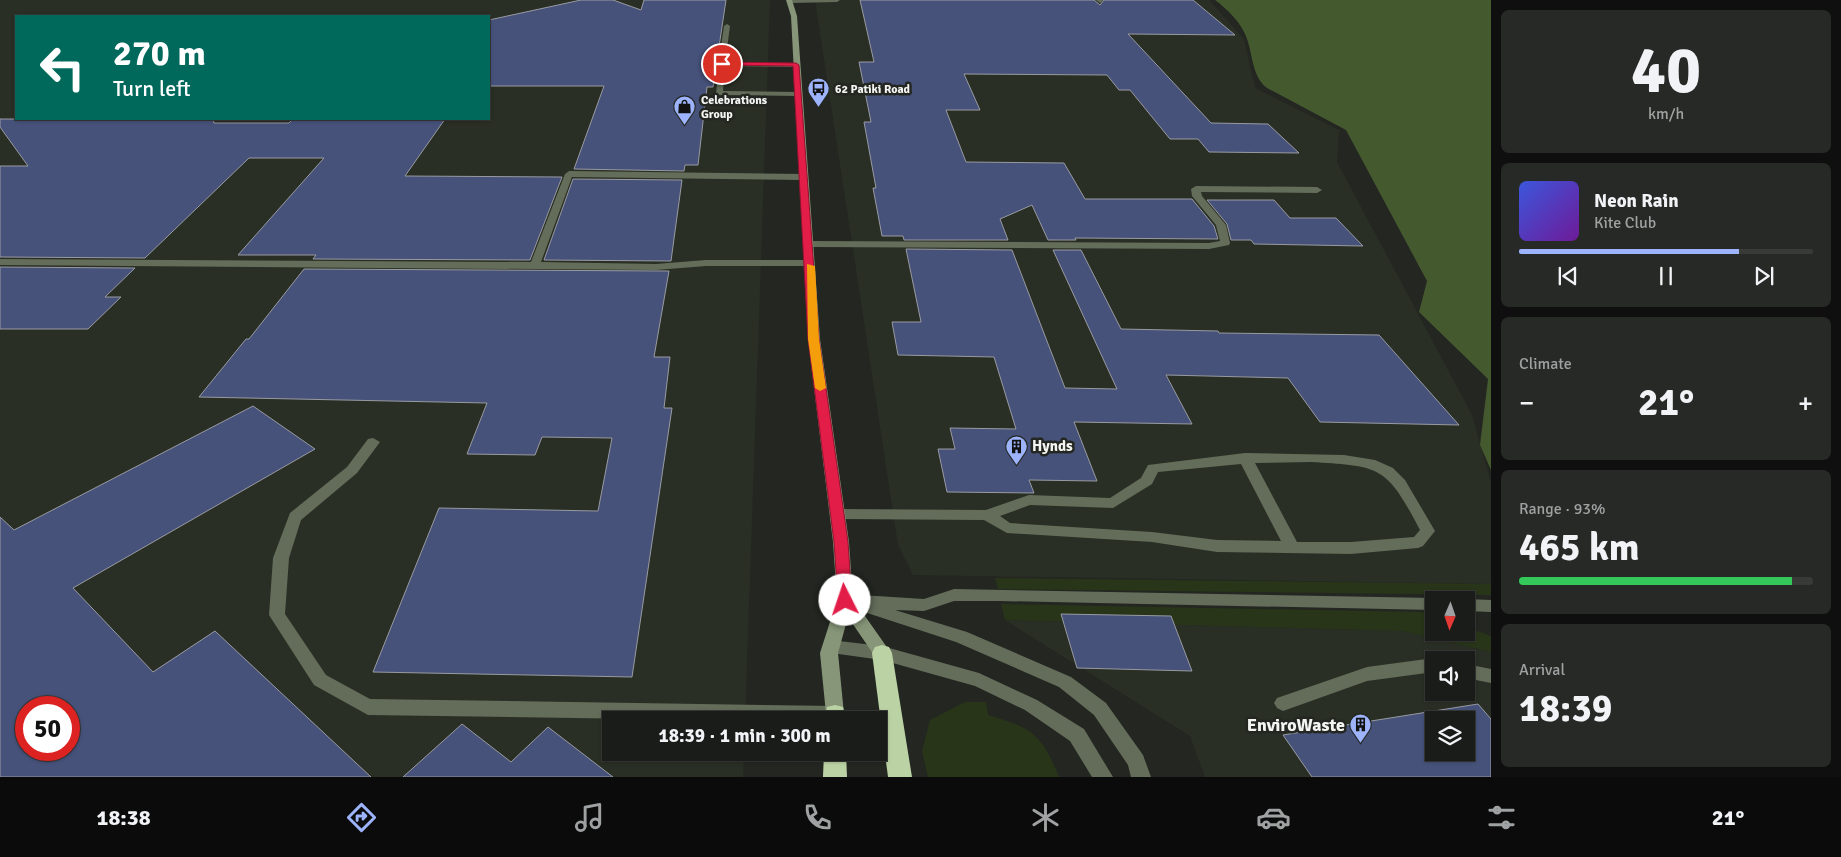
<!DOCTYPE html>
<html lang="en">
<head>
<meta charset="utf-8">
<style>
  :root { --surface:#1a1c19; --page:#272926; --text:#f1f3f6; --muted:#9fa1a2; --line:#383a38; --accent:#9db4fd }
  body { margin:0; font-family:Signika,sans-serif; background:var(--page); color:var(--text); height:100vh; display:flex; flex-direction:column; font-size:19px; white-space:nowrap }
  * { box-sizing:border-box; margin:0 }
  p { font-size:16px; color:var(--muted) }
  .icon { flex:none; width:28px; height:28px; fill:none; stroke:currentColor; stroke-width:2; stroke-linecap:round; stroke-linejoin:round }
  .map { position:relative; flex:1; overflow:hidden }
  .side { display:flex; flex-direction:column; gap:10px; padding:10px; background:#0e0f0e; width:350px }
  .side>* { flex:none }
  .hud { position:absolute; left:15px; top:15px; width:475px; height:105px; border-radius:0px; box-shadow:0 1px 4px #0004,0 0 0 1px var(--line); background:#00695c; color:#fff; overflow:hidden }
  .needle { width:32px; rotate:182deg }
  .fabs { position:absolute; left:1425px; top:591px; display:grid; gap:10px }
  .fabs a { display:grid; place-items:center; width:50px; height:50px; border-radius:0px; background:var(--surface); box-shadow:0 1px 4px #0004,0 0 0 1px var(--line); font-size:25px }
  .speed { position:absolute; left:15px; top:696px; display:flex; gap:10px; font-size:25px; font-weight:700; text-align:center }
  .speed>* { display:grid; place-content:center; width:65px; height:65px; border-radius:50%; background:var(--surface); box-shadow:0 1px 4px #0004,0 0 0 1px var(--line); line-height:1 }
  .speed .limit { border:8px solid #d22; background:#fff; color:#111 }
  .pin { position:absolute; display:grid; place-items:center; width:42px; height:42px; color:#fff; margin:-21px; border:2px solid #fff; border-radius:50%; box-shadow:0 1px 5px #0007 }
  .me { position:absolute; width:55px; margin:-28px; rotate:356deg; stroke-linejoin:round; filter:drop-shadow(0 0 4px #0008) }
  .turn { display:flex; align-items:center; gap:18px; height:105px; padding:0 15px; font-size:22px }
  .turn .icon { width:65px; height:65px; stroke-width:2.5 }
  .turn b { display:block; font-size:35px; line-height:42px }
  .big { font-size:38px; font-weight:700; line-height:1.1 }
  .side .widget { flex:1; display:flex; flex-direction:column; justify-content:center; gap:8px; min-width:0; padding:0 18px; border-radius:8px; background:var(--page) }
  .side .dial { align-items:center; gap:0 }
  .dial b { font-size:65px; line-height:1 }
  .song { display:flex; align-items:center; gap:15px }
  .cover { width:60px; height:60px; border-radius:8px; background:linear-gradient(135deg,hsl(230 70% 55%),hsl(280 70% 35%)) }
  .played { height:5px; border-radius:2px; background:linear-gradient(90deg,var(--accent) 75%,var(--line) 75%) }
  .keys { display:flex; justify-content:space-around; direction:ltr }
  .heat { display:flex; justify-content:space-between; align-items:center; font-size:28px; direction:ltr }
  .charge { height:8px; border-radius:4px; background:linear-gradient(90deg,#34c759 93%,var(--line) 0) }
  .trip { position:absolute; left:602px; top:711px; width:285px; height:50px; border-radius:0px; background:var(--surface); box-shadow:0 1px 4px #0004,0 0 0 1px var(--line); font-weight:700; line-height:50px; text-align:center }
  .dock { display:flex; height:80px; justify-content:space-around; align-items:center; background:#0a0b0a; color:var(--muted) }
  .dock .icon { width:35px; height:35px }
  .dock .active { color:var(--accent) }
  .dock b { font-size:22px; color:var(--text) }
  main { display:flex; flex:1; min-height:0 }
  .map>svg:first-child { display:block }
</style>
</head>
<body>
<main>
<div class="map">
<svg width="1491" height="777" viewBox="0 0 1491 777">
  <rect width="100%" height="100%" fill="#232621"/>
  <g fill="#2a2f25" fill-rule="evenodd">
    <path d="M 0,0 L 770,0 L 745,720 L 611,720 L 611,752 L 744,753 L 743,777 L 0,777 ZM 16,16 L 489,16 L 489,119 L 16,119 ZM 26,708 L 69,708 L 69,750 L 26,750 Z"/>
    <polygon points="815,0 1209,0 1244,39 1255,88 1339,130 1337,162 1472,415 1491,483 1491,584 913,575 898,545"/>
    <path d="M 1005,620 L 1402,631 L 1491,652 L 1491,777 L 1205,777 L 1190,736 ZM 1434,660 L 1466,660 L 1466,692 L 1434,692 ZM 1434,720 L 1466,720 L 1466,752 L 1434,752 Z"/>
  </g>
  <g fill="#283519">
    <polygon points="995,578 1491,584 1491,595 998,589"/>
    <polygon points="1001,604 1422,612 1434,616 1434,632 1466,632 1466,627 1491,636 1491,652 1402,631 1005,620"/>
    <path d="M 965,702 L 986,702 L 988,715 C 1032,728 1041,733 1059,777 L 928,777 L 922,751 L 930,720 Z"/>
  </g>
  <path fill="#45592f" d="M 1215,0 L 1491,0 L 1491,470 L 1480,445 L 1488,379 L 1419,312 L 1427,281 L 1346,130 L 1267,88 C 1252,76 1253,56 1247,39 C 1242,23 1227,9 1215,0 Z"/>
  <g fill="#46527a" stroke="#999ba1" fill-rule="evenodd">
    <polygon points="581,0 613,0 641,10 644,0 726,0 713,87 707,87 698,165 685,165 684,171 574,169 604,86 489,86 489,20"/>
    <polygon points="860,0 1094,0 1100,5 1104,0 1193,0 1235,35 1128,34 1211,123 1268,124 1299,153 1209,152 1198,139 1170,139 1130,90 1119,90 1107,75 964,74 980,110 946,110 966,162 1064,163 1085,199 1192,199 1214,226 1218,239 1075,238 1076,240 1048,240 1032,205 1000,219 1008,240 904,240 903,236 882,236 873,188 876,188 864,122 871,122 859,62 874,62"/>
    <polygon points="0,119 213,119 214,123 289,123 293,119 445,119 405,176 562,177 530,260 313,259 316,255 238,255 324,158 249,158 145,258 0,257 0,166 28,166 0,127"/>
    <polygon points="573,179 682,180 671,261 544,260"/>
    <polygon points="1207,200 1274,200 1290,218 1336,218 1363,246 1254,244 1251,240 1231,240 1227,224"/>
    <polygon points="906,249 1012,250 1065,388 1117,389 1053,250 1081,250 1121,329 1218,331 1219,333 1379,335 1459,425 1320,422 1288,378 1166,375 1192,424 1074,422 1097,481 1029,480 1034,493 947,492 938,449 955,449 950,428 1016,429 994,357 898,355 892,322 921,322"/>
    <polygon points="0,267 135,268 105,297 121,297 88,329 0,329"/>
    <polygon points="304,269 669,271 654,357 670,357 664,408 672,408 632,677 373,672 439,508 598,511 612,438 542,437 535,455 467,454 487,403 199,397 246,339 249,339"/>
    <path d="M 253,406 L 315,449 L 73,588 L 153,672 L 215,631 L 371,777 L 0,777 L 0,517 L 14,530 ZM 26,708 L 69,708 L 69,750 L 26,750 Z"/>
    <polygon points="1061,614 1171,616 1192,671 1077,668"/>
    <path d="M 1478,704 L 1491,719 L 1491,777 L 1312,777 L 1283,735 ZM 1434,720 L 1466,720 L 1466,752 L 1434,752 Z"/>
    <polygon points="462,724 511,762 548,727 613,777 403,777"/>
  </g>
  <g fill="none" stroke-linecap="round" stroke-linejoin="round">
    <g fill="#646d5a" fill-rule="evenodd">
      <polygon points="788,0 840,0 837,2 790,3"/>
      <polygon points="1096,0 1102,0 1103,1 1100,3"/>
      <polygon points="727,24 730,26 726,57 738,58 738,60 722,61 719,59 724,26"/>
      <polygon points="722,62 798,64 799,65 796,67 725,66 723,91 798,92 802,94 798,96 716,95 719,64"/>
      <polygon points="569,171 804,174 808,177 804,180 572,177 541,262 656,264 706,260 810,260 815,263 810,266 706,266 656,270 0,265 0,259 531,262 565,174"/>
      <polygon points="1196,186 1317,187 1322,190 1317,193 1201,192 1202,196 1226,225 1230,243 1229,245 1209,249 809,247 804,244 809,241 1209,243 1220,241 1216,225 1192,196 1191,189"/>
      <polygon points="373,438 380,442 357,473 301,520 289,558 285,614 326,675 370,699 835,706 841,708 844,714 841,720 710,720 368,715 314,685 269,615 273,558 290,513 347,467 368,439"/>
      <path d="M 1245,453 L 1344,455 L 1375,460 L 1393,468 L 1405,480 L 1435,531 L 1423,546 L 1418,548 L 1351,554 L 1217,552 L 1152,542 L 1007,533 L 984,520 L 837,519 L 832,518 L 830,514 L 832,510 L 837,509 L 986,510 L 1029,495 L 1110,498 L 1141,478 L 1148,465 ZM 1311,462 C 1382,466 1387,467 1420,530 L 1414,537 L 1351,542 L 1297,542 L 1255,463 ZM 1241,464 L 1281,541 L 1217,540 L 1152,532 L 1010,523 L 1000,516 L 1030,505 L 1113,508 L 1152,484 L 1158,472 Z"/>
      <polygon points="954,589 1434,598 1440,600 1434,600 1434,610 999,601 954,601 924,611 895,610 967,632 1071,677 1106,703 1143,755 1151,777 1131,777 1128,765 1094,715 1059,687 956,642 858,610 856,607 839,604 837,600 839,596 845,594 924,599"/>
      <polygon points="1466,599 1491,600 1491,612 1466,611 1466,600 1462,600"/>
      <polygon points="830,640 882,646 979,673 1037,700 1084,729 1113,777 1092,777 1070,741 1025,710 975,686 882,660 824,652 822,647 824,642"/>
      <polygon points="1434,658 1440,660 1434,660 1434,672 1367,681 1283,711 1277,708 1274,703 1277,698 1367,667"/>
      <polygon points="1466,664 1491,669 1491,683 1466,678"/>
    </g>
    <polygon fill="#879678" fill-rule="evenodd" points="786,0 792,0 797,16 820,339 849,542 853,599 891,653 888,658 882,660 876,658 848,617 838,653 844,714 840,720 829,720 826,714 820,653 837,600 833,542 808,339 791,16"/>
    <g fill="#bbd3a4" fill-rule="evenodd">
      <polygon points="882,645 889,647 892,653 912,777 888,777 872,653 875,647"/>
      <polygon points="835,705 843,707 846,720 824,720 827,707"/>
      <polygon points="824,752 846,752 847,777 823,777"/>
    </g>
  </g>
  <polygon fill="#e11d48" stroke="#92132f" points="722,62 796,63 799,65 819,339 848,542 852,600 850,604 840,604 838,600 834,542 808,339 793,66 720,65"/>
  <polygon fill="#f59e0b" points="807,264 815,266 819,339 826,388 820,391 815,388 808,339"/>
  <defs>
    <symbol id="bus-pin" viewBox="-11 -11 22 30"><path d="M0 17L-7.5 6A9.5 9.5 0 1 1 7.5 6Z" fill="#9db4fd" stroke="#232621"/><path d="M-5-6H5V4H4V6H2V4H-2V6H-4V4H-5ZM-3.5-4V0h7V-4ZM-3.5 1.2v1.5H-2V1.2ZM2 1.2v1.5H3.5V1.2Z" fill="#111"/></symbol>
    <symbol id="shop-pin" viewBox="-11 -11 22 30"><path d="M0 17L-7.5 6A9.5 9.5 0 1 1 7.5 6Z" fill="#9db4fd" stroke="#232621"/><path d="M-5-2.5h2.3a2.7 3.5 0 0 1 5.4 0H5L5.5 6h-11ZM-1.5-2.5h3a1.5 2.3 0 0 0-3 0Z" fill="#111"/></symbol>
    <symbol id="building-pin" viewBox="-11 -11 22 30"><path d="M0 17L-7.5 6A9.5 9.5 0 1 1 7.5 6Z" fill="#9db4fd" stroke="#232621"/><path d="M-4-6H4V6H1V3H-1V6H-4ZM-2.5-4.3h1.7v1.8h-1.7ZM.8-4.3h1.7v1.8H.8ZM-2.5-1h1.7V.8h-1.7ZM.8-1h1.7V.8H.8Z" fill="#111"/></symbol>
  </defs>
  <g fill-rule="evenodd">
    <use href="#bus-pin" x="806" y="76" width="25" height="34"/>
    <use href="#shop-pin" x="672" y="94" width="25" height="34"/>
    <use href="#building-pin" x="1004" y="434" width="25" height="34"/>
    <use href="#building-pin" x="1348" y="712" width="25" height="34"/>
  </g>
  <g text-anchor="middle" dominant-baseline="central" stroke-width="5" stroke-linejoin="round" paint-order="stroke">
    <g font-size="12" font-weight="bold" fill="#f4f5f2" stroke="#232621" text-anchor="start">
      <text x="835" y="89">62 Patiki Road</text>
      <text x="701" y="100">Celebrations<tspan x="701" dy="14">Group</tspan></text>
    </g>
    <g font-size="15" font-weight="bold" fill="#f4f5f2" stroke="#232621" text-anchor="start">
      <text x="1032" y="446">Hynds</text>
    </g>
    <g font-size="18" font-weight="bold" fill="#f4f5f2" stroke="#232621" text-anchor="end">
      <text x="1345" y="725">EnviroWaste</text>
    </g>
  </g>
</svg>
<div class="fabs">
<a><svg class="needle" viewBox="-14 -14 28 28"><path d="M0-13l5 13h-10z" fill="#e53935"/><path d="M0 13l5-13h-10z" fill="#9fa1a2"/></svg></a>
<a><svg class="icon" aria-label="sound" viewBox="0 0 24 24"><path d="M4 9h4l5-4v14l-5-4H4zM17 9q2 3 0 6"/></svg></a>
<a><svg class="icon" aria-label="layers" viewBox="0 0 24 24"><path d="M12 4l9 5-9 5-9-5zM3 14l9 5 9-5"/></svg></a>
</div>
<div class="speed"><div class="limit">50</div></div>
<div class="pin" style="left:722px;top:64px;background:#d93025"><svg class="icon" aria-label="arrive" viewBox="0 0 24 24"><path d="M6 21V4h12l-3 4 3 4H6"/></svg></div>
<svg class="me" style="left:845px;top:600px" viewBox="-20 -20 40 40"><circle r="19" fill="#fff"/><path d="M0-13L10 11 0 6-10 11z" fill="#e11d48"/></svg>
<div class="trip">18:39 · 1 min · 300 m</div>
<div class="hud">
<div class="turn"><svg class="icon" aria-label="left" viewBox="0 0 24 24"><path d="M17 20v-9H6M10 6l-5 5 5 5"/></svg><div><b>270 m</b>Turn left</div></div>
</div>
</div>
<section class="side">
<div class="widget dial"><b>40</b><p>km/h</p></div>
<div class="widget">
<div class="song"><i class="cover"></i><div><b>Neon Rain</b><p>Kite Club</p></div></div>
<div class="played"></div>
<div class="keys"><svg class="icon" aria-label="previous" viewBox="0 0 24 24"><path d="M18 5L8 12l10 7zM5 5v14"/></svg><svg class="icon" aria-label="pause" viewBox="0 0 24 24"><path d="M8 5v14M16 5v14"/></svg><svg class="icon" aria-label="next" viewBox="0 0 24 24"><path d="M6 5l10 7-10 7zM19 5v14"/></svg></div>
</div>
<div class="widget"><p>Climate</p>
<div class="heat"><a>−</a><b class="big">21°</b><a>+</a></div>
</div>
<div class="widget"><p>Range · 93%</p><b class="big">465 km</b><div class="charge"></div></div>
<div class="widget"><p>Arrival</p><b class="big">18:39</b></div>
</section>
</main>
<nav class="dock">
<b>18:38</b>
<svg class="icon active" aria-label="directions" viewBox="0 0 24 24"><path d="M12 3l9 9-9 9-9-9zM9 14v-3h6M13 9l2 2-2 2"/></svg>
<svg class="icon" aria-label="music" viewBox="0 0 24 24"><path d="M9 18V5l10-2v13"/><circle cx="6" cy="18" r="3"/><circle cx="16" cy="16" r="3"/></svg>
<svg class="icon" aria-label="phone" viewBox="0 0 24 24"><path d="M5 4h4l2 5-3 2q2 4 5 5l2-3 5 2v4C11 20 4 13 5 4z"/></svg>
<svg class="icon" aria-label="climate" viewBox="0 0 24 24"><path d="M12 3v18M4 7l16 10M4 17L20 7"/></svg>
<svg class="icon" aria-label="car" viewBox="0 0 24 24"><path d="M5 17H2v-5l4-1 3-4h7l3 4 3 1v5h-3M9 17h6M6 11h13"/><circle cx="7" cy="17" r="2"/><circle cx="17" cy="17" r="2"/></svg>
<svg class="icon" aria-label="filters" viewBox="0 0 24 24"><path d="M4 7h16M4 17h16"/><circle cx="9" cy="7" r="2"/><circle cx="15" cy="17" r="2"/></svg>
<b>21°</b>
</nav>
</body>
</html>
